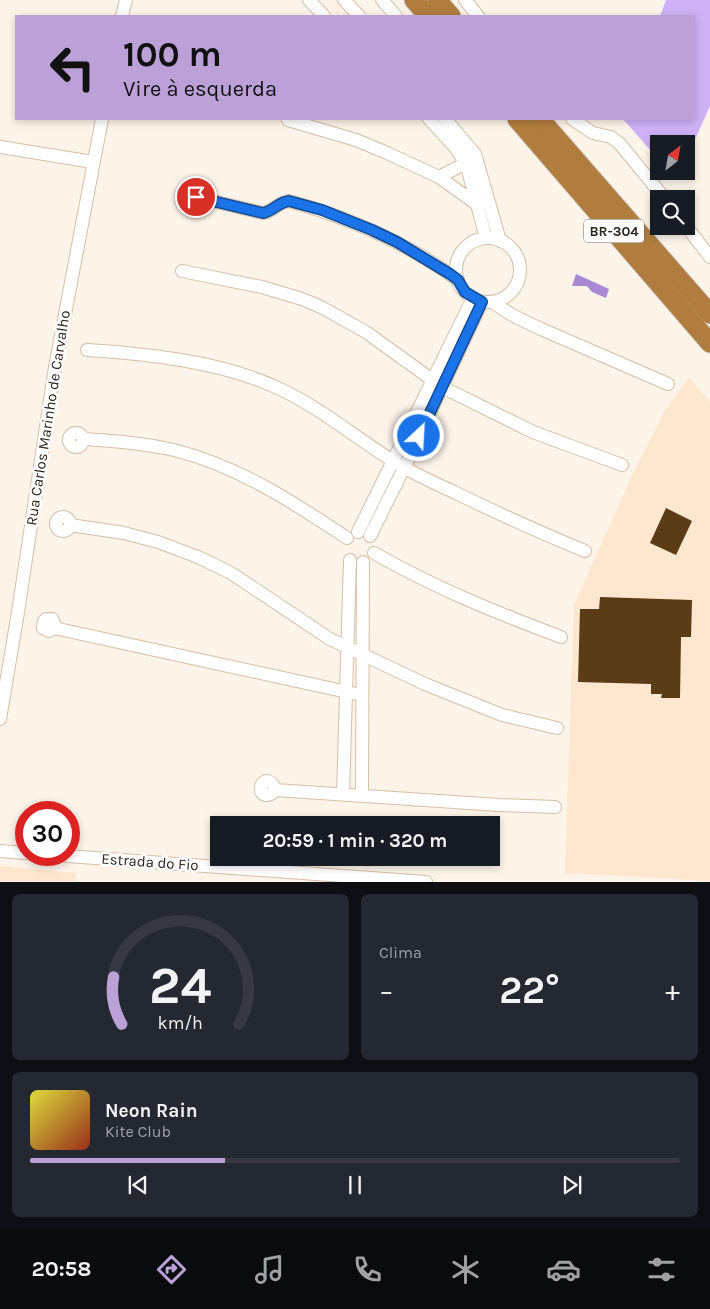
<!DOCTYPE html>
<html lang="pt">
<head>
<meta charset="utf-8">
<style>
  :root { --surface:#171b24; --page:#242831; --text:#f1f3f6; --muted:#9ea1a6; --line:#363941; --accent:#bba1d7 }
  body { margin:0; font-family:Karla,sans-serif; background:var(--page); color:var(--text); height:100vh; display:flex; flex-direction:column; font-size:19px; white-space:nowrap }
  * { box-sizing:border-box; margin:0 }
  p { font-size:16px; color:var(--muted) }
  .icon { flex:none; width:28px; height:28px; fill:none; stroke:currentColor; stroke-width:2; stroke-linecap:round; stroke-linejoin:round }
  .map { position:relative; height:882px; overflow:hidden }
  .panel { display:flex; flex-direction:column; gap:12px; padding:12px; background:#0d0f14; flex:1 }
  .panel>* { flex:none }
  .hud { position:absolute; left:15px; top:15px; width:680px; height:105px; border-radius:0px; box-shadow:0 2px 8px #0003; background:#bba1d7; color:#111; overflow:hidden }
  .needle { width:32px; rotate:31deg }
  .controls { position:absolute; left:650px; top:135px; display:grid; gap:10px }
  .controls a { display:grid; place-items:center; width:45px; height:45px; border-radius:0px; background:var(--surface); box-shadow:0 2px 8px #0003; font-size:25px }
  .speed { position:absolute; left:15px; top:801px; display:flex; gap:10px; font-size:25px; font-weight:700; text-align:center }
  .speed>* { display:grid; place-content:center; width:65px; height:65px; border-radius:50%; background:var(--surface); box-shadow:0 2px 8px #0003; line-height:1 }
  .speed .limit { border:8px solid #d22; background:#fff; color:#111 }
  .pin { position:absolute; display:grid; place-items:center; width:42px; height:42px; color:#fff; margin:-21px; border:2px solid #fff; border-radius:50%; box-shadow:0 1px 5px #0007 }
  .me { position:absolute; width:55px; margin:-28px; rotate:25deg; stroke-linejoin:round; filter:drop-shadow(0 0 4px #0008) }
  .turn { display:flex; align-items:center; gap:18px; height:105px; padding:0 25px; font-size:22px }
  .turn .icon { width:65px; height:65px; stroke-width:2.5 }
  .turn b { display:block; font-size:35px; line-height:42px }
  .big { font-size:38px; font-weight:700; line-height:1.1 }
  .panel .tile { flex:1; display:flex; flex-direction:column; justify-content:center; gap:8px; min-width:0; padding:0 18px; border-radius:8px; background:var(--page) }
  .panel .dial { align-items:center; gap:0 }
  .dial svg { height:130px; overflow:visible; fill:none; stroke:var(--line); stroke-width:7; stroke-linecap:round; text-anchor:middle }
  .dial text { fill:var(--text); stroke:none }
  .song { display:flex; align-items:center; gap:15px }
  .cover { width:60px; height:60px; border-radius:8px; background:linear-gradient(135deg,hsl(60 70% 55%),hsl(10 70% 35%)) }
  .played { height:5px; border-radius:2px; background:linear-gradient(90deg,var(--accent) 30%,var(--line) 30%) }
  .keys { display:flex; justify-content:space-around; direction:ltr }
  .heat { display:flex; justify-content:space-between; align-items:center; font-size:28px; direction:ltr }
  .panel .tiles { flex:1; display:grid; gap:12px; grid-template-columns:1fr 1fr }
  .tile:last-child { grid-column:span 2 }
  .trip { position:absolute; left:210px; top:816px; width:290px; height:50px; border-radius:0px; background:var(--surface); box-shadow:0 2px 8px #0003; font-weight:700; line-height:50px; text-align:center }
  .dock { display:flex; height:80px; justify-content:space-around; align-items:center; background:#090b0e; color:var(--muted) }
  .dock .icon { width:35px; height:35px }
  .dock .current { color:var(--accent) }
  .dock b { font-size:22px; color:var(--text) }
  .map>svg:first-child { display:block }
</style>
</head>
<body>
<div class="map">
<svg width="710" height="882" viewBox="0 0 710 882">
  <rect width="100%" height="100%" fill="#fcf3e9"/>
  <g fill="#fee7ce">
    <polygon points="689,377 710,402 710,881 565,873 574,605 634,471 664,412"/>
    <polygon points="0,866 77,873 75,881 0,881"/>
  </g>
  <polygon fill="#ceb1f7" points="666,0 710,0 710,106 686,160 686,144 659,144 659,160 623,119 694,119 694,16 660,16"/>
  <polygon fill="#a989d3" points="576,274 609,289 606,298 592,292 587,286 572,286"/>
  <g fill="#5a3c16">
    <polygon points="666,508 692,521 676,555 650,543"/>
    <polygon points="600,597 692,600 691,637 681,637 680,698 661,698 662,694 651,694 651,684 578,682 580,609 599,609"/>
  </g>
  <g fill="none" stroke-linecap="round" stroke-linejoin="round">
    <defs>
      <g id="minor">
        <polyline points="309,0 324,16"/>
        <polyline points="344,0 359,16"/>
        <polyline points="382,0 396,16"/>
        <polyline points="465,0 478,16"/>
        <polyline points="122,16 126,0"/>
        <polyline points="429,119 454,146 466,163 486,238"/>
        <polyline points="445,119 475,154 500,241"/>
        <polyline points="572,119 593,133 611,137 620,144 665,199"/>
        <polyline points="288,120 356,140 385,152 439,177 478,205"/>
        <polyline points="0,147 93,162"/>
        <polyline points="439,177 466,163 471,158"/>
        <path d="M 196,197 L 263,213 C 274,211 278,202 289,201 C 350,218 407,243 458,280"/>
        <polyline points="686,226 710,257"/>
        <circle cx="488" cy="270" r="32"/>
        <polyline points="182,271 262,287 302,299 321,307 366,332 442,387 533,432 622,465"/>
        <polyline points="492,302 512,315 541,329 668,384"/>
        <path d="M 87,350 C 150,354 225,362 282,390 C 322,409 356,438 393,461 C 412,473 434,483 454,492 C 497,513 541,533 585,551"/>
        <circle cx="76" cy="440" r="7"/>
        <path d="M 83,439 C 113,441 144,443 174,450 C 238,466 293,502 347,538"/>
        <circle cx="63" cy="524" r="7"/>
        <polyline points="70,525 124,533 158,542 198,557 231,573 330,639 425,684 502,715 557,728"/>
        <polyline points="358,532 473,298"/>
        <polyline points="370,536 404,468 482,302"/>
        <path d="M 374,553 C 435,588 495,612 561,637"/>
        <polyline points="54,628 55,625 52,619 46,619 44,621 43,628 49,631 54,628 361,695"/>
        <polyline points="0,719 18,612 55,367 102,119"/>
        <path d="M 275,790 C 274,781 263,777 261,787 C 259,796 270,798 275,790 L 499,805 L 555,807"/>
        <polyline points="343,794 350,560"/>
        <polyline points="362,795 363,562"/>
        <polyline points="0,851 26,853"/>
        <polyline points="54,855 426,882"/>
      </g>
      <g id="highway">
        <polyline points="414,0 428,16"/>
        <polyline points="437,0 451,16"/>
        <polyline points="517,119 710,343"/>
        <polyline points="540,119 710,314"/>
      </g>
    </defs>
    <use href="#minor" stroke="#d5bfa7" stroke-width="14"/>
    <use href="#highway" stroke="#d5d3d2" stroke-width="21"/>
    <use href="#minor" stroke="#fff" stroke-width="12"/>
    <use href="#highway" stroke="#b07d3e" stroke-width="19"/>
  </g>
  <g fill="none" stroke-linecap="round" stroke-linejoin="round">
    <defs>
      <path id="route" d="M 196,197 L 263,213 C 274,211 278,202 289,201 L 322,210 L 372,230 L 397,242 L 450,274 L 458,280 L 465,292 L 482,302 L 419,436"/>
    </defs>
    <use href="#route" stroke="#114b97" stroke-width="12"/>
    <use href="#route" stroke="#1a73e8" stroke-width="9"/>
  </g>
  <g text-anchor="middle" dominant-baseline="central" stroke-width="5" stroke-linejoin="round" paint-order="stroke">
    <rect fill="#fff" stroke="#6d6660" stroke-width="1" x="584" y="219.5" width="60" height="23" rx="4"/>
    <g font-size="14" font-weight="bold" fill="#2e251c">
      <text x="614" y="231">BR-304</text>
    </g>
    <g font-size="15" fill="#2e251c" stroke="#fff">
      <text transform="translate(48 418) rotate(-81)">Rua Carlos Marinho de Carvalho</text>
      <text transform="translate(150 862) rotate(4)">Estrada do Fio</text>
    </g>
  </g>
</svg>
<div class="controls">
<a><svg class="needle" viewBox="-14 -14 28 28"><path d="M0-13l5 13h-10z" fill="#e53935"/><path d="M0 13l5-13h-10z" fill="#9ea1a6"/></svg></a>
<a><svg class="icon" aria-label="search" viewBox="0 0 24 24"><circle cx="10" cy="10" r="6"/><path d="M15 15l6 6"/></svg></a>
</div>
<div class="speed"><div class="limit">30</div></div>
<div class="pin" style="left:196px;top:197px;background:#d93025"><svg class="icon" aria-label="arrive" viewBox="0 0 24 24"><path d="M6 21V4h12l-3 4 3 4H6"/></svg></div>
<svg class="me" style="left:419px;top:436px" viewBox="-20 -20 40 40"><circle r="17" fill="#1a73e8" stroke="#fff" stroke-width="3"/><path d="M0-11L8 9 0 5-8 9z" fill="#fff"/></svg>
<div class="trip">20:59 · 1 min · 320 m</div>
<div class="hud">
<div class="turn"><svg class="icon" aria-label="left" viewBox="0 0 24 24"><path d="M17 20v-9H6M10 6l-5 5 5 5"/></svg><div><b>100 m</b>Vire à esquerda</div></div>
</div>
</div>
<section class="panel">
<div class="tiles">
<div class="tile dial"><svg viewBox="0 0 100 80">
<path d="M14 69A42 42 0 1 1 86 69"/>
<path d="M14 69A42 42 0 0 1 9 40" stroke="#bba1d7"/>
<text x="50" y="56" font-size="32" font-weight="700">24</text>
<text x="50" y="72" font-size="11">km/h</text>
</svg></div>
<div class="tile"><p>Clima</p>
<div class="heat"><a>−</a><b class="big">22°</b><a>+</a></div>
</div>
<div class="tile">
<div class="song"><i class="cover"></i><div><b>Neon Rain</b><p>Kite Club</p></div></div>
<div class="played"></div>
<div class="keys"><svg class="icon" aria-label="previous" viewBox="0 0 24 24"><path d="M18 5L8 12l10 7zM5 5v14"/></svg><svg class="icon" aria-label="pause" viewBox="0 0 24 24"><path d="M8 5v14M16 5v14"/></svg><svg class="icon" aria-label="next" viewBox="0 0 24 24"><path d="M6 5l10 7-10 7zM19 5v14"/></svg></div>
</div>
</div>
</section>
<nav class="dock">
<b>20:58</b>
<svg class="icon current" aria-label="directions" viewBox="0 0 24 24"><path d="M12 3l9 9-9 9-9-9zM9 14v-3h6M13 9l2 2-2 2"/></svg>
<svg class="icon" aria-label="music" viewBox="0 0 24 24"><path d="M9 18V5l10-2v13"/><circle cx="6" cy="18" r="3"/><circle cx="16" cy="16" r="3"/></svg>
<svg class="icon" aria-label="phone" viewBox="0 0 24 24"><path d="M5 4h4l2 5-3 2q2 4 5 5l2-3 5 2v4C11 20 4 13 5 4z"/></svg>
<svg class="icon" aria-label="climate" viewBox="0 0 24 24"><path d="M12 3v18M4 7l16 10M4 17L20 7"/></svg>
<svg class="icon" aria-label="car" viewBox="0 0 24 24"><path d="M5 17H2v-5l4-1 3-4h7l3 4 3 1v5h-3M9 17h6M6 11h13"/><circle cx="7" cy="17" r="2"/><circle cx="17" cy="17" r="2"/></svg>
<svg class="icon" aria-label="filters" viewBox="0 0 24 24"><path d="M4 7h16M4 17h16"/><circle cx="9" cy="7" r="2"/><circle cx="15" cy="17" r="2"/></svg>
</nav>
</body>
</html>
